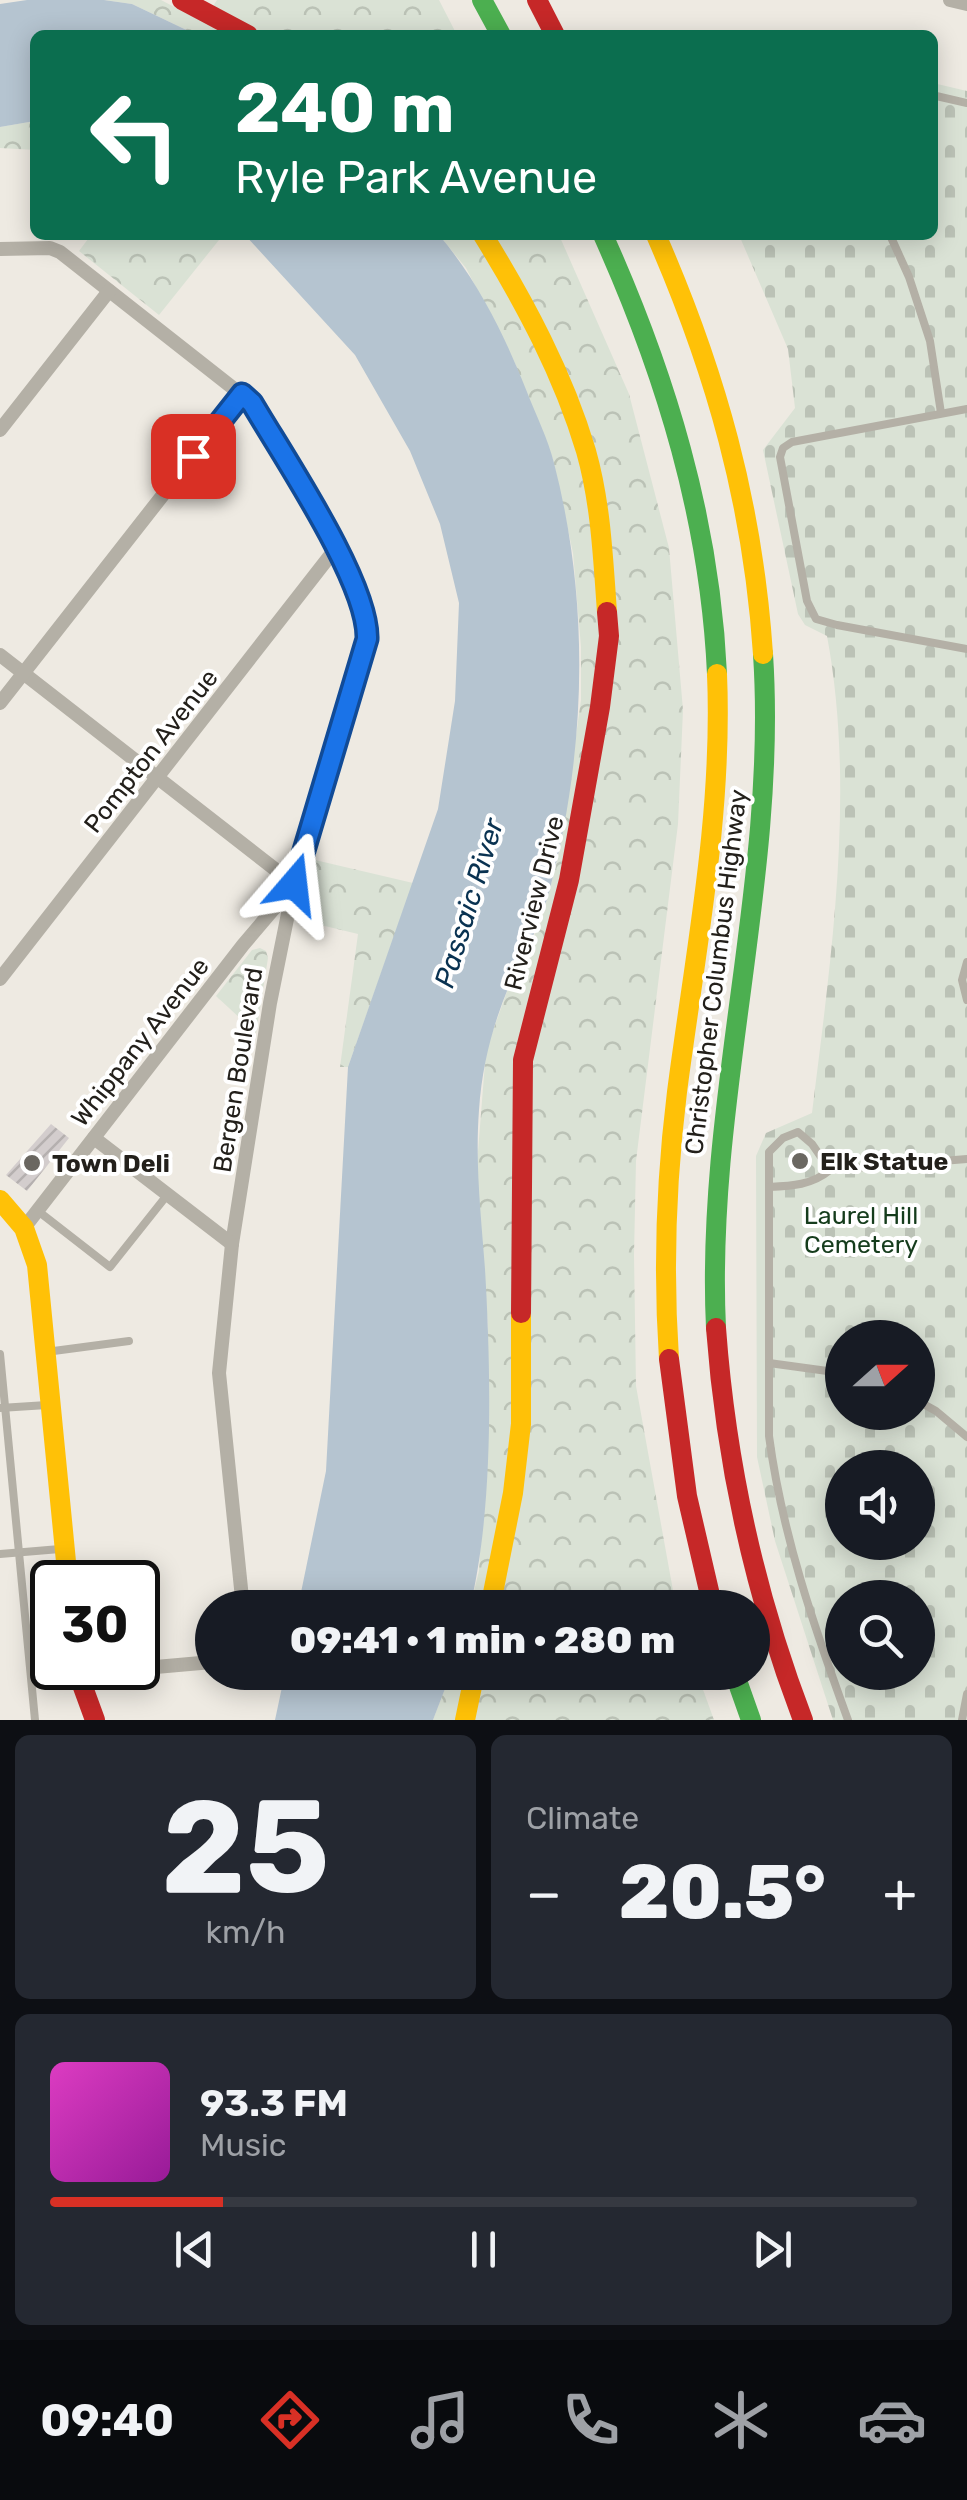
<!DOCTYPE html>
<html lang="en">
<head>
<meta charset="utf-8">
<style>
  :root { --surface:#171b24; --page:#242831; --text:#f1f3f6; --muted:#9ea1a6; --line:#363941; --accent:#d93025 }
  body { margin:0; font-family:Rubik,sans-serif; background:var(--page); color:var(--text); height:100vh; display:flex; flex-direction:column; font-size:38px; white-space:nowrap }
  * { box-sizing:border-box; margin:0 }
  p { font-size:32px; color:var(--muted) }
  .icon { flex:none; width:55px; height:55px; fill:none; stroke:currentColor; stroke-width:2; stroke-linecap:round; stroke-linejoin:round }
  .map { position:relative; height:1720px; overflow:hidden }
  .details { display:flex; flex-direction:column; gap:15px; padding:15px; background:#0d0f14; flex:1 }
  .details>* { flex:none }
  .hud { position:absolute; left:30px; top:30px; width:908px; height:210px; border-radius:15px; box-shadow:0 5px 25px #0003; background:#0b6e4f; color:#fff; overflow:hidden }
  .needle { width:65px; rotate:69deg }
  .buttons { position:absolute; left:825px; top:1320px; display:grid; gap:20px }
  .buttons a { display:grid; place-items:center; width:110px; height:110px; border-radius:50%; background:var(--surface); box-shadow:0 5px 25px #0003; font-size:50px }
  .speed { position:absolute; left:30px; top:1560px; display:flex; gap:20px; font-size:50px; font-weight:700; text-align:center }
  .speed>* { display:grid; place-content:center; width:130px; height:130px; border-radius:50%; background:var(--surface); box-shadow:0 5px 25px #0003; line-height:1 }
  .speed .limit { border:5px solid #111; border-radius:15px; background:#fff; color:#111 }
  .pin { position:absolute; display:grid; place-items:center; width:85px; height:85px; color:#fff; margin:-42px; border-radius:20px; box-shadow:0 5px 15px #0006 }
  .me { position:absolute; width:110px; margin:-55px; rotate:17deg; stroke-linejoin:round; filter:drop-shadow(0 0 8px #0008) }
  .turn { display:flex; align-items:center; gap:35px; height:210px; padding:0 40px; font-size:45px }
  .turn .icon { width:130px; height:130px; stroke-width:2.5 }
  .turn b { display:block; font-size:70px; line-height:85px }
  .big { font-size:75px; font-weight:800; line-height:1.1 }
  .details .card { flex:1; display:flex; flex-direction:column; justify-content:center; gap:15px; min-width:0; padding:0 35px; border-radius:15px; background:var(--page) }
  .details .dial { align-items:center; gap:0 }
  .dial b { font-size:130px; line-height:1 }
  .song { display:flex; align-items:center; gap:30px }
  .cover { width:120px; height:120px; border-radius:15px; background:linear-gradient(135deg,hsl(310 70% 55%),hsl(300 70% 35%)) }
  .played { height:10px; border-radius:5px; background:linear-gradient(90deg,var(--accent) 20%,var(--line) 20%) }
  .keys { display:flex; justify-content:space-around; direction:ltr }
  .heat { display:flex; justify-content:space-between; align-items:center; font-size:55px; direction:ltr }
  .details .tiles { flex:1; display:grid; gap:15px; grid-template-columns:1fr 1fr }
  .card:last-child { grid-column:span 2 }
  .trip { position:absolute; left:195px; top:1590px; width:575px; height:100px; border-radius:50px; background:var(--surface); box-shadow:0 5px 25px #0003; font-weight:800; line-height:100px; text-align:center }
  .dock { display:flex; height:160px; justify-content:space-around; align-items:center; background:#090b0e; color:var(--muted) }
  .dock .icon { width:70px; height:70px }
  .dock .selected { color:var(--accent) }
  .dock b { font-size:45px; color:var(--text) }
  .map>svg:first-child { display:block }
</style>
</head>
<body>
<div class="map">
<svg width="967" height="1720" viewBox="0 0 967 1720">
  <defs>
    <pattern id="forest-crowns" width="20" height="18" patternUnits="userSpaceOnUse" patternTransform="scale(2.5)"><rect width="20" height="18" fill="#dae2d5"/><path d="M2 6a3 3 0 1 1 6 0M12 15a3 3 0 1 1 6 0" fill="none" stroke="#bbc2b6"/></pattern>
    <pattern id="cemetery-stones" width="16" height="16" patternUnits="userSpaceOnUse" patternTransform="scale(2.5)"><rect width="16" height="16" fill="#dae2d5"/><path d="M2 7V4a2 2 0 0 1 4 0v3zM10 15v-3a2 2 0 0 1 4 0v3z" fill="#bbc2b6"/></pattern>
    <pattern id="building-hatch" width="6" height="6" patternUnits="userSpaceOnUse" patternTransform="scale(2.5)"><rect width="6" height="6" fill="#d3cdcd"/><path d="M-1 1l2-2M0 6l6-6M5 7l2-2" fill="none" stroke="#b5b0af"/></pattern>
  </defs>
  <rect width="100%" height="100%" fill="#eeeae2"/>
  <g fill="url(#forest-crowns)">
    <polygon points="104,0 161,0 203,22 217,0 439,0 457,35 197,35 132,4"/>
    <polygon points="35,121 35,150 0,148 0,127"/>
    <polygon points="91,235 223,235 159,315 79,251"/>
    <polygon points="439,235 559,235 629,394 669,548 683,710 678,824 636,1161 634,1255 636,1386 676,1607 470,1607 479,1571 486,1442 488,1326 476,1177 486,1050 509,986 541,922 560,850 581,700 581,647 573,553 553,460 514,361 466,268"/>
    <polygon points="315,860 413,883 348,1067 340,1067 358,934 300,920"/>
    <polygon points="260,948 266,951 268,958 256,1033 216,996 252,950"/>
    <polygon points="451,1672 697,1673 714,1720 433,1720"/>
  </g>
  <path fill="url(#cemetery-stones)" fill-rule="evenodd" d="M 933,83 L 967,91 L 967,1720 L 833,1720 L 775,1541 L 757,1457 L 756,1156 L 766,1133 L 812,1113 C 831,958 856,791 827,636 L 805,625 L 798,614 L 763,450 L 795,408 L 788,349 L 739,235 L 932,235 ZM 842,1338 L 918,1338 L 918,1412 L 842,1412 ZM 842,1468 L 918,1468 L 918,1542 L 842,1542 ZM 842,1598 L 918,1598 L 918,1672 L 842,1672 Z"/>
  <g fill="#b5c4d0">
    <polygon points="27,0 104,0 132,4 197,35 35,35 35,121 0,127 0,4"/>
    <path d="M 245,235 L 439,235 C 478,281 505,336 527,392 C 536,415 548,439 554,463 C 591,606 586,755 548,896 C 539,929 522,956 509,986 C 492,1027 482,1066 479,1110 C 475,1164 481,1215 485,1269 C 491,1371 494,1509 470,1607 L 298,1607 L 326,1471 L 348,1067 L 438,809 L 455,701 L 459,603 L 440,524 L 410,451 L 355,355 Z"/>
    <polygon points="285,1673 285,1672 451,1673 433,1720 275,1720"/>
  </g>
  <polygon fill="url(#building-hatch)" points="51,1124 69,1138 27,1191 6,1175"/>
  <g fill="none" stroke-linecap="round" stroke-linejoin="round">
    <g stroke="#b4b0a6" stroke-width="8">
      <polyline points="932,95 967,103"/>
      <polyline points="890,235 909,277 930,341 941,413"/>
      <polyline points="967,409 792,442 783,448 780,457 807,601 816,619 837,625 967,649"/>
      <polyline points="967,962 962,980 967,1000"/>
      <path d="M 830,1170 L 812,1144 L 798,1132 L 783,1138 L 769,1152 L 769,1436 C 782,1534 814,1627 848,1720"/>
      <path d="M 769,1187 C 792,1186 812,1185 830,1170 L 967,1159"/>
      <polyline points="38,1211 110,1267 168,1194"/>
      <polyline points="46,1352 129,1341"/>
      <polyline points="0,1354 35,1720"/>
      <polyline points="769,1363 842,1373"/>
      <polyline points="918,1401 936,1411 967,1437"/>
      <polyline points="0,1408 47,1405"/>
      <polyline points="0,1554 60,1549"/>
      <polyline points="962,1720 967,1694"/>
    </g>
    <g stroke="#b4b0a6" stroke-width="14">
      <polyline points="950,0 967,4"/>
      <polyline points="0,249 50,248 60,252 252,403 329,535 365,615 367,639 294,884 270,1003 232,1244 219,1373 243,1608"/>
      <polyline points="0,430 109,291"/>
      <polyline points="0,655 294,884"/>
      <polyline points="0,703 242,394"/>
      <polyline points="0,979 336,548"/>
      <polyline points="94,1138 232,1244"/>
      <polyline points="24,1228 243,945 294,885"/>
      <polyline points="77,1674 212,1662"/>
    </g>
    <g stroke="#4caf50" stroke-width="20">
      <polyline points="482,0 501,35"/>
      <path d="M 603,235 C 666,375 710,520 717,674"/>
      <path d="M 716,1328 C 705,1101 778,880 763,654"/>
      <polyline points="734,1672 751,1720"/>
    </g>
    <g stroke="#ffc107" stroke-width="20">
      <path d="M 483,235 C 525,303 563,374 586,451 C 601,504 603,558 607,612"/>
      <path d="M 656,235 C 716,372 753,504 763,654"/>
      <polyline points="0,1200 24,1228 37,1265 68,1582"/>
      <path d="M 669,1359 C 663,1270 666,1181 677,1092 C 695,953 723,815 717,674"/>
      <polyline points="490,1608 513,1493 521,1424 521,1313"/>
      <polyline points="465,1720 475,1672"/>
    </g>
    <g stroke="#c62828" stroke-width="20">
      <polyline points="182,0 248,35"/>
      <polyline points="537,0 555,35"/>
      <polyline points="521,1313 523,1060 569,880 600,707 609,636 607,612"/>
      <path d="M 716,1328 C 726,1464 754,1592 803,1720"/>
      <polyline points="669,1359 687,1496 713,1608"/>
      <polyline points="76,1668 95,1720"/>
    </g>
  </g>
  <g fill="none" stroke-linecap="round" stroke-linejoin="round">
    <defs>
      <path id="route" d="M 193,456 L 242,394 L 252,403 C 283,456 369,583 367,639 L 294,884"/>
    </defs>
    <use href="#route" stroke="#114b97" stroke-width="25"/>
    <use href="#route" stroke="#1a73e8" stroke-width="18"/>
  </g>
  <g fill="#6a6761" stroke="#fff" stroke-width="4">
    <circle cx="800" cy="1161" r="10"/>
    <circle cx="32" cy="1163" r="10"/>
  </g>
  <g text-anchor="middle" dominant-baseline="central" stroke-width="8" stroke-linejoin="round" paint-order="stroke">
    <g font-size="25" fill="#23201b" stroke="#fff">
      <text transform="translate(151 751) rotate(-52)">Pompton Avenue</text>
      <text transform="translate(534 903) rotate(-76)">Riverview Drive</text>
      <text transform="translate(716 972) rotate(-83)">Christopher Columbus Highway</text>
      <text transform="translate(140 1042) rotate(-52)">Whippany Avenue</text>
      <text transform="translate(238 1070) rotate(-81)">Bergen Boulevard</text>
    </g>
    <g font-size="25" font-weight="bold" fill="#23201b" stroke="#fff" text-anchor="start">
      <text x="820" y="1161">Elk Statue</text>
      <text x="52" y="1163">Town Deli</text>
    </g>
    <g font-size="25" fill="#153c1c" stroke="#fff">
      <text x="861" y="1215">Laurel Hill<tspan x="861" dy="29">Cemetery</tspan></text>
    </g>
    <g font-size="28" font-style="italic" fill="#093251" stroke="#fff">
      <text transform="translate(469 903) rotate(-73)">Passaic River</text>
    </g>
  </g>
</svg>
<div class="buttons">
<a><svg class="needle" viewBox="-14 -14 28 28"><path d="M0-13l5 13h-10z" fill="#e53935"/><path d="M0 13l5-13h-10z" fill="#9ea1a6"/></svg></a>
<a><svg class="icon" aria-label="sound" viewBox="0 0 24 24"><path d="M4 9h4l5-4v14l-5-4H4zM17 9q2 3 0 6"/></svg></a>
<a><svg class="icon" aria-label="search" viewBox="0 0 24 24"><circle cx="10" cy="10" r="6"/><path d="M15 15l6 6"/></svg></a>
</div>
<div class="speed"><div class="limit">30</div></div>
<div class="pin" style="left:193px;top:456px;background:#d93025"><svg class="icon" aria-label="arrive" viewBox="0 0 24 24"><path d="M6 21V4h12l-3 4 3 4H6"/></svg></div>
<svg class="me" style="left:294px;top:884px" viewBox="-20 -20 40 40"><path d="M0-17L14 15 0 8-14 15z" fill="#1a73e8" stroke="#fff" stroke-width="4"/></svg>
<div class="trip">09:41 · 1 min · 280 m</div>
<div class="hud">
<div class="turn"><svg class="icon" aria-label="left" viewBox="0 0 24 24"><path d="M17 20v-9H6M10 6l-5 5 5 5"/></svg><div><b>240 m</b>Ryle Park Avenue</div></div>
</div>
</div>
<section class="details">
<div class="tiles">
<div class="card dial"><b>25</b><p>km/h</p></div>
<div class="card"><p>Climate</p>
<div class="heat"><a>−</a><b class="big">20.5°</b><a>+</a></div>
</div>
<div class="card">
<div class="song"><i class="cover"></i><div><b>93.3 FM</b><p>Music</p></div></div>
<div class="played"></div>
<div class="keys"><svg class="icon" aria-label="previous" viewBox="0 0 24 24"><path d="M18 5L8 12l10 7zM5 5v14"/></svg><svg class="icon" aria-label="pause" viewBox="0 0 24 24"><path d="M8 5v14M16 5v14"/></svg><svg class="icon" aria-label="next" viewBox="0 0 24 24"><path d="M6 5l10 7-10 7zM19 5v14"/></svg></div>
</div>
</div>
</section>
<nav class="dock">
<b>09:40</b>
<svg class="icon selected" aria-label="directions" viewBox="0 0 24 24"><path d="M12 3l9 9-9 9-9-9zM9 14v-3h6M13 9l2 2-2 2"/></svg>
<svg class="icon" aria-label="music" viewBox="0 0 24 24"><path d="M9 18V5l10-2v13"/><circle cx="6" cy="18" r="3"/><circle cx="16" cy="16" r="3"/></svg>
<svg class="icon" aria-label="phone" viewBox="0 0 24 24"><path d="M5 4h4l2 5-3 2q2 4 5 5l2-3 5 2v4C11 20 4 13 5 4z"/></svg>
<svg class="icon" aria-label="climate" viewBox="0 0 24 24"><path d="M12 3v18M4 7l16 10M4 17L20 7"/></svg>
<svg class="icon" aria-label="car" viewBox="0 0 24 24"><path d="M5 17H2v-5l4-1 3-4h7l3 4 3 1v5h-3M9 17h6M6 11h13"/><circle cx="7" cy="17" r="2"/><circle cx="17" cy="17" r="2"/></svg>
</nav>
</body>
</html>
